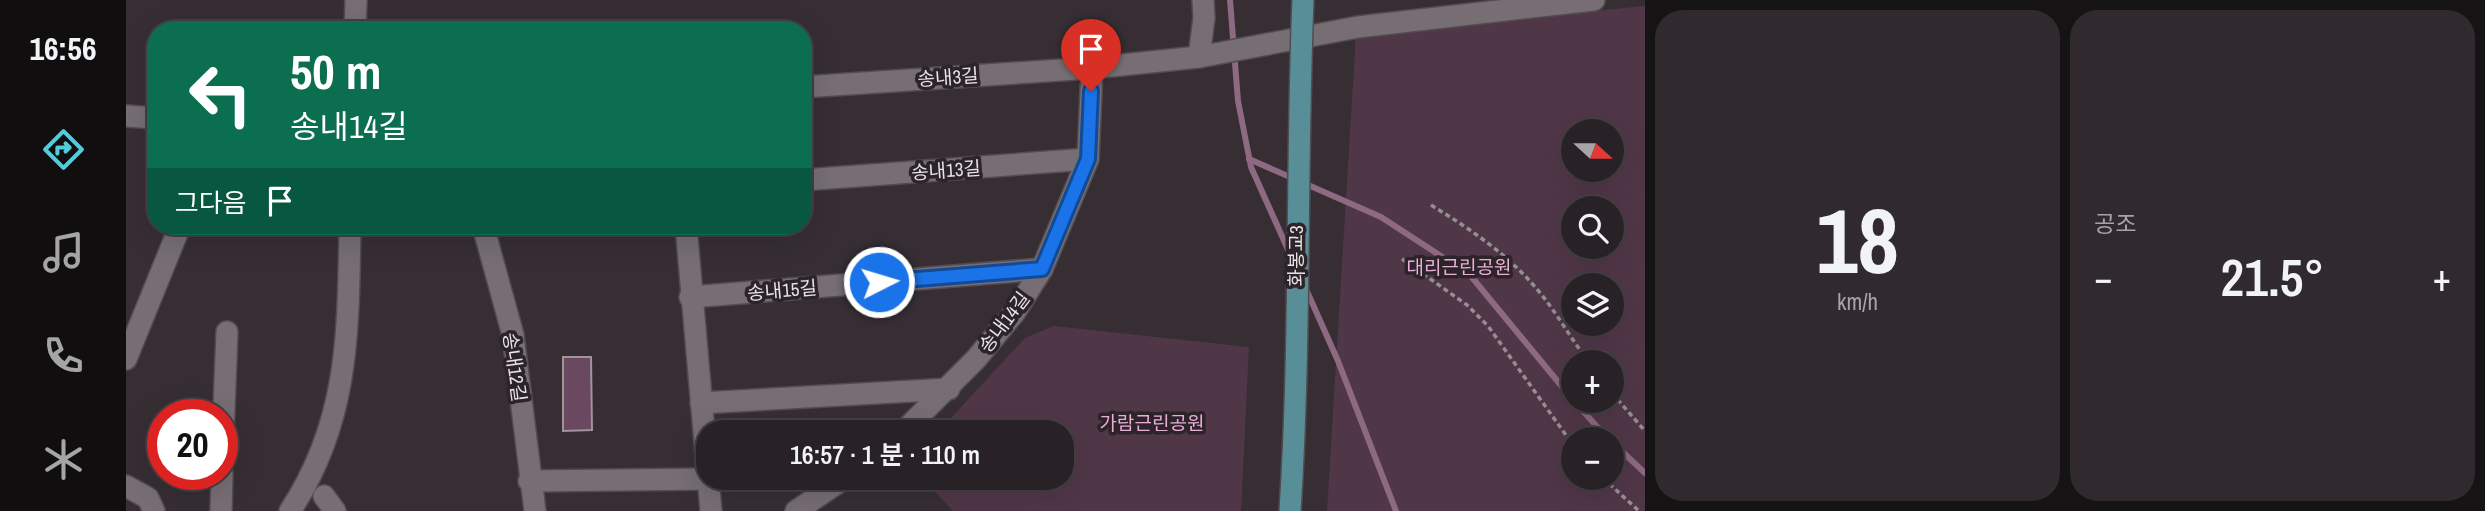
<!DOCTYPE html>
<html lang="ko">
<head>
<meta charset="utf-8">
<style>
  :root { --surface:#282226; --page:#302a2e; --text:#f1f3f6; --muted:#a5a4a7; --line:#443f43; --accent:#53cbda }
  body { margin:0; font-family:"Archivo Narrow","Noto Sans KR",sans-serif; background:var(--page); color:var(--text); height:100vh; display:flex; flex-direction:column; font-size:26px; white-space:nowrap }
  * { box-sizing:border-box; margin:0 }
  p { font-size:23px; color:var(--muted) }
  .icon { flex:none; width:38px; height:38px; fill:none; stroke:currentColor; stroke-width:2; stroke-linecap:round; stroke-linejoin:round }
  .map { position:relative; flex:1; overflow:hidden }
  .sheet { display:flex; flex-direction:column; gap:10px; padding:10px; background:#161315; width:840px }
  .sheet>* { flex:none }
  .banner { position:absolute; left:21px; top:21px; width:665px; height:214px; border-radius:28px; box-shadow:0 7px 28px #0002,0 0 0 2px var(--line); background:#0b6e4f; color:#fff; overflow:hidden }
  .needle { width:46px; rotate:111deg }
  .tools { position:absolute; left:1435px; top:119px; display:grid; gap:14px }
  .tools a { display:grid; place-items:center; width:63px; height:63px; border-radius:50%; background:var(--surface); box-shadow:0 7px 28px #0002,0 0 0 2px var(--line); font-size:35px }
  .speed { position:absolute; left:21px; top:399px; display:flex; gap:14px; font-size:35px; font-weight:700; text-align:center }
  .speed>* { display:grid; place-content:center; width:91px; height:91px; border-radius:50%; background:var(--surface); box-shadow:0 7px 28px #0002,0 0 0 2px var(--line); line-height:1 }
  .speed .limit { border:10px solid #d22; background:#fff; color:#111 }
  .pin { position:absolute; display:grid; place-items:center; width:60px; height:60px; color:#fff; margin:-72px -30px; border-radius:50% 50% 50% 0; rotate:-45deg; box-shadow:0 0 7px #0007 }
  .pin .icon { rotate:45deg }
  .me { position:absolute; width:77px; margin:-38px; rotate:85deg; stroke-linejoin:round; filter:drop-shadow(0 0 5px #0008) }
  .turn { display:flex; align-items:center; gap:24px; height:147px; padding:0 28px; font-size:32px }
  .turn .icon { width:91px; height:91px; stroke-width:2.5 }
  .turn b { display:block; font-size:49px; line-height:60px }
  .then { display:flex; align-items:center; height:66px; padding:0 28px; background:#0003; gap:14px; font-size:26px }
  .big { font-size:52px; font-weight:600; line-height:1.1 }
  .sheet .widget { flex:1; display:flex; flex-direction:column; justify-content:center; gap:10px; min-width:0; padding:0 24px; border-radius:28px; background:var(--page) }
  .sheet .dial { align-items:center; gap:0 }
  .dial b { font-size:91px; line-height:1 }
  .heat { display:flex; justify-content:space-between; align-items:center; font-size:38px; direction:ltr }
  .sheet .tiles { flex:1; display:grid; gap:10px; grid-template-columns:repeat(2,1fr) }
  .trip { position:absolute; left:570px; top:420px; width:378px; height:70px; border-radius:28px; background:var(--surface); box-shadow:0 7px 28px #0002,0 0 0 2px var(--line); font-weight:600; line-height:70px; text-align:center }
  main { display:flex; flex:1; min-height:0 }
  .tabs { display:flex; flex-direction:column; width:126px; justify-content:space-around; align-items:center; background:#100e0f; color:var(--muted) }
  .tabs .icon { width:49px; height:49px }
  .tabs .selected { color:var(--accent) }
  .tabs b { font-size:32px; color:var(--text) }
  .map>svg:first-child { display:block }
</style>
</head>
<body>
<main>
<nav class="tabs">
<b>16:56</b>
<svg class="icon selected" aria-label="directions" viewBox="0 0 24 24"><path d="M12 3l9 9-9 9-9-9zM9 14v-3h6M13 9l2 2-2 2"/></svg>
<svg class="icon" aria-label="music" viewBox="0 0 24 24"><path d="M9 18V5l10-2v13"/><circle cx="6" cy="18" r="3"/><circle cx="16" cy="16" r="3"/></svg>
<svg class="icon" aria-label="phone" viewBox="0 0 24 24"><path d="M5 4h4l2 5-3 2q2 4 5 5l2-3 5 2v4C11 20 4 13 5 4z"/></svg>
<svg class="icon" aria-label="climate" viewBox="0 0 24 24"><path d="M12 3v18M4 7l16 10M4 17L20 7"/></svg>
</nav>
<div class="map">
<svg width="1519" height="511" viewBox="0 0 1519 511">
  <rect width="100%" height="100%" fill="#362e33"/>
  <g fill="#503748" fill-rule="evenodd">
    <path d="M 1519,6 L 1519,511 L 1201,511 L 1230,34 ZM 1447,131 L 1486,131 L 1486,170 L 1447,170 ZM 1447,208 L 1486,208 L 1486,247 L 1447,247 ZM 1447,285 L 1486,285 L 1486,324 L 1447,324 ZM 1447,362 L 1486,362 L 1486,401 L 1447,401 ZM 1447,439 L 1486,439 L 1486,478 L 1447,478 Z"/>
    <polygon points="928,326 1123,347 1115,511 827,511 796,478 936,478 936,432 812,432 899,338"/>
  </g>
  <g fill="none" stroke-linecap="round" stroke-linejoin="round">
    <g stroke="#8d6982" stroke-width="6">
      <polyline points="1104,0 1112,101 1125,167 1164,254"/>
      <polyline points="1123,159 1255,217 1344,275 1447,400"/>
      <polyline points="1180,289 1212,361 1270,511"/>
      <polyline points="1448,401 1482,439"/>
      <polyline points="1486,442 1519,473"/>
    </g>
  </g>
  <polygon fill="#6a4860" stroke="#9f959b" stroke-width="2" points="437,357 465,357 466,430 437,431"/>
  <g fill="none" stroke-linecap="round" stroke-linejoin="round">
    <defs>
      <g id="minor">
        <polyline points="229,30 230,0"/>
        <polyline points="1073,57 1232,27 1468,0"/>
        <polyline points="677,87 966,68 1073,57 1078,18 1077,0"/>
        <polyline points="0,116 30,118"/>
        <polyline points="677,180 962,159"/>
        <polyline points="357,226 387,335 409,511"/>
        <polyline points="560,226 585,511"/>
        <polyline points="564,297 916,269"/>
        <polyline points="0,359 54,226"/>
        <polyline points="575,403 823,389"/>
        <polyline points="777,432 850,359 889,312 916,269 962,159 966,68"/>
        <polyline points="96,459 101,332"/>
        <polyline points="403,481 582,479"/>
        <polyline points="0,486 22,498 28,511"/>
        <polyline points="198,496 209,511"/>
        <polyline points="95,511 96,474"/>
        <path d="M 164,511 C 224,420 222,330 224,226"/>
        <polyline points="670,511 719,478"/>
      </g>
    </defs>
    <use href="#minor" stroke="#524b50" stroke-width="24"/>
    <g stroke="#958e93" stroke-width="3.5" stroke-dasharray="5 3.5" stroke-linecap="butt">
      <path d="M 1305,205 C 1344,229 1380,253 1410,288 C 1430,311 1444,338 1463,362"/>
      <polyline points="1276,259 1341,305 1362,326 1447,445"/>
      <polyline points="1486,393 1519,431"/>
      <polyline points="1477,478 1513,511"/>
    </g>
    <use href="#minor" stroke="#766e73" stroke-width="21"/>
    <defs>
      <path id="major-bridge" d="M 1164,511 C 1175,341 1170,170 1177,0"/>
    </defs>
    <use href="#major-bridge" stroke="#524b50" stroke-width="24" stroke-linecap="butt"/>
    <use href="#major-bridge" stroke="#578e98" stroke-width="21"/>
  </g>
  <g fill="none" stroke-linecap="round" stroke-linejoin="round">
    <defs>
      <polyline id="route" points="753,282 916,269 962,159 965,91"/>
    </defs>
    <use href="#route" stroke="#114b97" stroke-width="18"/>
    <use href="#route" stroke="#1a73e8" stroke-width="12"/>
  </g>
  <g text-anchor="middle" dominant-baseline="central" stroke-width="7" stroke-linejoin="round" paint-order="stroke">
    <g font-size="19" fill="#e7e2e6" stroke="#2c2429">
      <text transform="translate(822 77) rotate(-4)">송내3길</text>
      <text transform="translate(820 170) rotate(-4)">송내13길</text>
      <text transform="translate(1170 256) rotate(-90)">화봉교3</text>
      <text transform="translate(656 290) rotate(-5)">송내15길</text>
      <text transform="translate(878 322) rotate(-53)">송내14길</text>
      <text transform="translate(389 367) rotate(82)">송내12길</text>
    </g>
    <g font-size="19" fill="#e9aed7" stroke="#2c2429">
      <text x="1333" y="267">대리근린공원</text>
      <text x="1026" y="423">가람근린공원</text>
    </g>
  </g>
</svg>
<div class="tools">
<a><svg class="needle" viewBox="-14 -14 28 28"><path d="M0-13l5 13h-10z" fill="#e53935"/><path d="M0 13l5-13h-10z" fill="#a5a4a7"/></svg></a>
<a><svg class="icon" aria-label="search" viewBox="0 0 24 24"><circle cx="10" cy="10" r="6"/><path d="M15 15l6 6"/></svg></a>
<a><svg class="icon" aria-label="layers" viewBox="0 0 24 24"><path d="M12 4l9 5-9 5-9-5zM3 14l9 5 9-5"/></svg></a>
<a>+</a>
<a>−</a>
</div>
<div class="speed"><div class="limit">20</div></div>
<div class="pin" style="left:965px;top:91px;background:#d93025"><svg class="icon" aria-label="arrive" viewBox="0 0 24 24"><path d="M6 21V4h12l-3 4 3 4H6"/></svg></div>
<svg class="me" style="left:753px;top:282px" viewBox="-20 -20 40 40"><circle r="17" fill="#1a73e8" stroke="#fff" stroke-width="3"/><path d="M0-11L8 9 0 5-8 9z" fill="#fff"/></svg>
<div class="trip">16:57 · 1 분 · 110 m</div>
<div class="banner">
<div class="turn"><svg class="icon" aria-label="left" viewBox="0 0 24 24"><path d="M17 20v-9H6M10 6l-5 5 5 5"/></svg><div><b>50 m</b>송내14길</div></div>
<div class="then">그다음<svg class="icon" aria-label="arrive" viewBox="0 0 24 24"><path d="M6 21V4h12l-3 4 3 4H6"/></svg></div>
</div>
</div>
<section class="sheet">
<div class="tiles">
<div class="widget dial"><b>18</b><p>km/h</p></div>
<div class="widget"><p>공조</p>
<div class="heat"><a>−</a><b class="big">21.5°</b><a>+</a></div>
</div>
</div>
</section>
</main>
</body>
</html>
